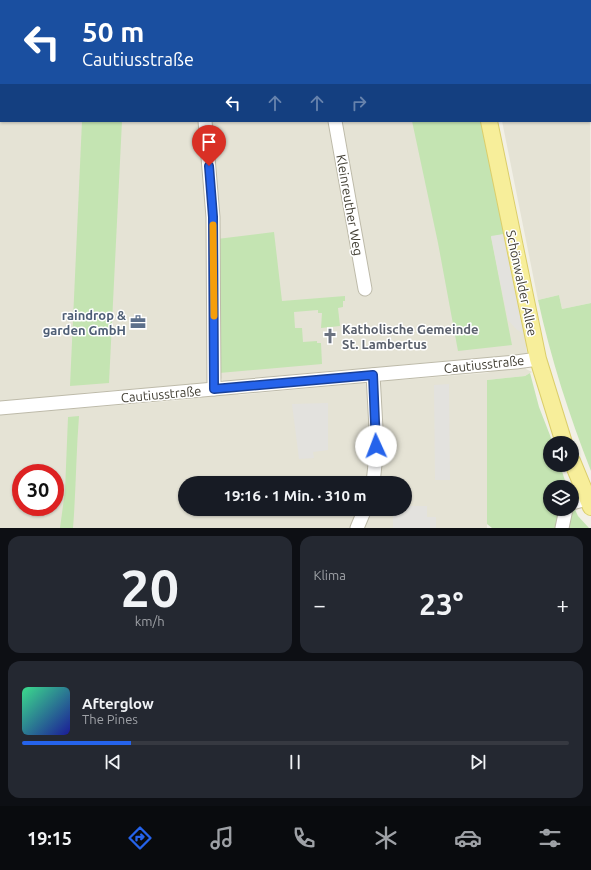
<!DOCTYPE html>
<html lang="de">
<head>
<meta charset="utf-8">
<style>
  :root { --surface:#171b24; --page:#242831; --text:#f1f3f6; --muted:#9ea1a6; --line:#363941; --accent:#2563eb }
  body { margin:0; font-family:Ubuntu,sans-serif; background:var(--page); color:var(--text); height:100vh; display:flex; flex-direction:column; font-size:15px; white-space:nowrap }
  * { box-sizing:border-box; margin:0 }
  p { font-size:13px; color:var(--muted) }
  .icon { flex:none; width:22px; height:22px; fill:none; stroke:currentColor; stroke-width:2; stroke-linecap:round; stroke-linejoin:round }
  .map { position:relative; height:528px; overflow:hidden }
  .drawer { display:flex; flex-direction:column; gap:8px; padding:8px; background:#0d0f14; flex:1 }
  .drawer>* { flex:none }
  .guide { position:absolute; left:0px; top:0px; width:591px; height:122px; box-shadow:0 1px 3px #0004; background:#1a4fa0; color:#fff; overflow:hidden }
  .fabs { position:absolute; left:543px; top:436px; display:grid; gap:8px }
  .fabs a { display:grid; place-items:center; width:36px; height:36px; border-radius:50%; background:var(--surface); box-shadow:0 1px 3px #0004; font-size:20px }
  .speed { position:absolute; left:12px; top:464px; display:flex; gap:8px; font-size:20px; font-weight:700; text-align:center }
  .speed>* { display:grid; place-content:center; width:52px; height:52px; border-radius:50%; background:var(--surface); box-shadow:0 1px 3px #0004; line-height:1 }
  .speed .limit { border:6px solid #d22; background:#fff; color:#111 }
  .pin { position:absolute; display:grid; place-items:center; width:34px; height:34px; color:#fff; margin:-41px -17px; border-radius:50% 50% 50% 0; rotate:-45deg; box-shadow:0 0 4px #0007 }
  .pin .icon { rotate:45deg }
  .me { position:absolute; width:44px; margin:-22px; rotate:358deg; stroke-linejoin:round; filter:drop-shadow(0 0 3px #0008) }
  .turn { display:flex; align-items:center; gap:14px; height:84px; padding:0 16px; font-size:18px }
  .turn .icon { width:52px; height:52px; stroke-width:2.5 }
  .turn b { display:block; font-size:28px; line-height:34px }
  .lanes { display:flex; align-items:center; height:38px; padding:0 16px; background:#0003; justify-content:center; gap:20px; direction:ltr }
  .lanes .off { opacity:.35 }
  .big { font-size:30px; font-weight:600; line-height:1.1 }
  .drawer .widget { flex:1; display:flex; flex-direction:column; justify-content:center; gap:6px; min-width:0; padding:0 14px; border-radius:12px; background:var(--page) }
  .drawer .dial { align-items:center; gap:0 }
  .dial b { font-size:52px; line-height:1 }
  .song { display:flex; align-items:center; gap:12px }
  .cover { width:48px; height:48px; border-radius:6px; background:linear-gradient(135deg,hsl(150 70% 55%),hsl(240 70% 35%)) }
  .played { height:4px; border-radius:2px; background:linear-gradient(90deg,var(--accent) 20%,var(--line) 20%) }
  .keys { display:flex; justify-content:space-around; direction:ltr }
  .heat { display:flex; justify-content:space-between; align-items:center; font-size:22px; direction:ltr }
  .drawer .tiles { flex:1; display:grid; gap:8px; grid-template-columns:1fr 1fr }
  .widget:last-child { grid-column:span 2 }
  .trip { position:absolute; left:178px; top:476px; width:234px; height:40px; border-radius:20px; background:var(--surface); box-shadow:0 1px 3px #0004; font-weight:600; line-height:40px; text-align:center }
  .tabs { display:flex; height:64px; justify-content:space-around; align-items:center; background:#090b0e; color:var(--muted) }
  .tabs .icon { width:28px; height:28px }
  .tabs .current { color:var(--accent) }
  .tabs b { font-size:18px; color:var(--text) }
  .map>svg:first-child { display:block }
</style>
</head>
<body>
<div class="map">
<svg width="591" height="528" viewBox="0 0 591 528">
  <rect width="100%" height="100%" fill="#f2f0e6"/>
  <g fill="#e5e3d5" fill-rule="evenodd">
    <polygon points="0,0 188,0 1,1 1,121 201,121 207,178 207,383 196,387 193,384 83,393 81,396 65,398 61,396 2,401 0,403"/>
    <rect x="195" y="0" width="116" height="1"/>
    <rect x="318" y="0" width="141" height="1"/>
    <polygon points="478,0 591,0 591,47 590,1"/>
    <polygon points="590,77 591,303 562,309 559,295 538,300 502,121 590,121"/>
    <polygon points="208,121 332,121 370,293 339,121 483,121 529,344 526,345 527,353 523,356 480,361 478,358 399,365 396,368 354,372 351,369 237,380 234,383 224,383 220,376"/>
    <polygon points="525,366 526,369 532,372 525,376 487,380 487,528 363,528 370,509 405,509 405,483 378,483 380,387 381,382 397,377 400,380 486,373 490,372 493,369"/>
    <path d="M 355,381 L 364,382 L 369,386 L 373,454 L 369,483 L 185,483 L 185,509 L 361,509 L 353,528 L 0,528 L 0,415 L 194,399 L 197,395 L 236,392 L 239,395 L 353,384 ZM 21,473 L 55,473 L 55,507 L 21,507 Z"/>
  </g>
  <g fill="#c4e4b2">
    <rect x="382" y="0" width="74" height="1"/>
    <polygon points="82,121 122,121 109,383 70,386"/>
    <polygon points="412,121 481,121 504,234 491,237 512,345 458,351 438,243"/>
    <polygon points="274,232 282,301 345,296 345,301 343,301 343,307 338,308 340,326 321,328 322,313 318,313 318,310 294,312 295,328 302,328 303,342 317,341 317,343 321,343 322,364 219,373 217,239"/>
    <path d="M 559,295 L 562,309 L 591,303 L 591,471 C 569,415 551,359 538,300 Z"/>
    <polygon points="530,373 539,407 553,443 550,443 550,465 560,465 567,487 550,487 550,509 572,509 572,503 578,516 589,528 492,528 487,524 487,380 525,376"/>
    <path d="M 79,416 C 76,454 76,491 73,528 L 60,528 L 65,491 L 68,417 Z"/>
  </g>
  <g fill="#e3e2de">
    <polygon points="504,234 527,336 516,329 508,320 491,236"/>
    <polygon points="449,384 450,480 435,480 434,385"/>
    <polygon points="328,403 328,450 313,452 314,458 299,459 292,404"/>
    <polygon points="405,506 427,506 427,517 436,517 436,528 393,528 393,509 405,509"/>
  </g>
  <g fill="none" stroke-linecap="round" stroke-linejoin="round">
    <defs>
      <g id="minor">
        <polyline points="191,0 191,1"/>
        <polyline points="314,0 314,1"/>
        <polyline points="590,65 591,65"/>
        <polyline points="205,121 213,217 214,389"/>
        <polyline points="335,121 365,289"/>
        <polyline points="0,408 516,362 538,359"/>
        <polyline points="373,483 377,446 373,375"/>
        <polyline points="572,503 587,499"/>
        <polyline points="357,528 365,509"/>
        <polyline points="562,528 566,509"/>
      </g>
      <g id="major">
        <polyline points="465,0 465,1"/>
        <polyline points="489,121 538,359 564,443"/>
        <polyline points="572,461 591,507"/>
      </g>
    </defs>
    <use href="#minor" stroke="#bdbaa9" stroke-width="15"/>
    <use href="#major" stroke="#dbce6b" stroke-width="18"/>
    <use href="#minor" stroke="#fff" stroke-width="13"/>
    <use href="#major" stroke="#f7ee9a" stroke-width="16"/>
  </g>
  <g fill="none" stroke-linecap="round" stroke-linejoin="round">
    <defs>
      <polyline id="route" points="209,166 213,217 214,389 373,375 376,446"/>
    </defs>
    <use href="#route" stroke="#184099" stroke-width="10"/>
    <use href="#route" stroke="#2563eb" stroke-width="7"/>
    <polyline stroke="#f59e0b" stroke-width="7" points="213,225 214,316"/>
  </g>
  <defs>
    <symbol id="office-bare" viewBox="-9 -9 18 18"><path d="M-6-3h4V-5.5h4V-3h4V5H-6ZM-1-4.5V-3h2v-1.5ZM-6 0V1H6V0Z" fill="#5c6f8a" stroke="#fff" stroke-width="2.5" paint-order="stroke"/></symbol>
    <symbol id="church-bare" viewBox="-9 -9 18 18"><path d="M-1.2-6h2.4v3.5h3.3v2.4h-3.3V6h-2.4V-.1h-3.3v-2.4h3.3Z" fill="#6b7280" stroke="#fff" stroke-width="2.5" paint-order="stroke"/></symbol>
  </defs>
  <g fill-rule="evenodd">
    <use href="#office-bare" x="127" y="311" width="22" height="22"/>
    <use href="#church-bare" x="319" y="325" width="22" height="22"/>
  </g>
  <g text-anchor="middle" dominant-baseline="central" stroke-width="3" stroke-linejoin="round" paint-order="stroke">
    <g font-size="13" fill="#444136" stroke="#fff">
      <text transform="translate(350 205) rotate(80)">Kleinreuther Weg</text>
      <text transform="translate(522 283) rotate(78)">Schönwalder Allee</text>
      <text transform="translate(484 364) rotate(-6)">Cautiusstraße</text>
      <text transform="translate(161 394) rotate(-5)">Cautiusstraße</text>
    </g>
    <g font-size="13" font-weight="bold" fill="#4e5e75" stroke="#fff" text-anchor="end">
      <text x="126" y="315">raindrop &amp;<tspan x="126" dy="15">garden GmbH</tspan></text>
    </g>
    <g font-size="13" font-weight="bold" fill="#5b616d" stroke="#fff" text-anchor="start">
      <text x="342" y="329">Katholische Gemeinde<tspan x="342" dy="15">St. Lambertus</tspan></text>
    </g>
  </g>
</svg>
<div class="fabs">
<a><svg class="icon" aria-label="sound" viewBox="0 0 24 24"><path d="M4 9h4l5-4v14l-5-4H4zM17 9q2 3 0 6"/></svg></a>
<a><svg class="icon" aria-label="layers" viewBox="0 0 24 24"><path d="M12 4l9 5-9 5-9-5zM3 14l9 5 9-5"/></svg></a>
</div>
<div class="speed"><div class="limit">30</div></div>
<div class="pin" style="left:209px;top:166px;background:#d93025"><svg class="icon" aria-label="arrive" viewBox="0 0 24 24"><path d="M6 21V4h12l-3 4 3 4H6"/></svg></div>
<svg class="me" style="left:376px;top:446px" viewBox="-20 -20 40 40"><circle r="19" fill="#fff"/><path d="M0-13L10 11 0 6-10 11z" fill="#2563eb"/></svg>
<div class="trip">19:16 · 1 Min. · 310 m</div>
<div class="guide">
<div class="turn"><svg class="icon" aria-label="left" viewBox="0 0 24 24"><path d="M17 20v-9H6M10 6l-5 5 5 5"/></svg><div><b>50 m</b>Cautiusstraße</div></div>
<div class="lanes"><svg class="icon" aria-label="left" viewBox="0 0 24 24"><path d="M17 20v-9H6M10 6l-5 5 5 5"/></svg><svg class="icon off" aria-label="ahead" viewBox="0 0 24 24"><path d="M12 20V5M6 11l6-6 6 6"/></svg><svg class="icon off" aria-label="ahead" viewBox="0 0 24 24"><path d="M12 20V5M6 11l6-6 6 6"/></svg><svg class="icon off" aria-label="right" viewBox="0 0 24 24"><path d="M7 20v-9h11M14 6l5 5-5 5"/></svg></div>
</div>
</div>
<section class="drawer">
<div class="tiles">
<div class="widget dial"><b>20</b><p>km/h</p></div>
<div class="widget"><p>Klima</p>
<div class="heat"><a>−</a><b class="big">23°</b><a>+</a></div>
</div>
<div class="widget">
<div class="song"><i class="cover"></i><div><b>Afterglow</b><p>The Pines</p></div></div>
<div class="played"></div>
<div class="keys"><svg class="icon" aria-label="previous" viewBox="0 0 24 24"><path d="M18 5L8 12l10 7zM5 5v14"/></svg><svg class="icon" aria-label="pause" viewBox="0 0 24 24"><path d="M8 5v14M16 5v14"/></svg><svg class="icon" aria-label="next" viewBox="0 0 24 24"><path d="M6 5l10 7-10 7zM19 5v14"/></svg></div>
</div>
</div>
</section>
<nav class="tabs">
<b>19:15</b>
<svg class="icon current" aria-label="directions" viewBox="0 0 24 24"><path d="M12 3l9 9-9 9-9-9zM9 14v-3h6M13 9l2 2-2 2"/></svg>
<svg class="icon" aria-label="music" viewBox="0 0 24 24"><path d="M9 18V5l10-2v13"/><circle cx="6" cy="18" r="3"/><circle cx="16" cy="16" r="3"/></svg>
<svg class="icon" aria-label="phone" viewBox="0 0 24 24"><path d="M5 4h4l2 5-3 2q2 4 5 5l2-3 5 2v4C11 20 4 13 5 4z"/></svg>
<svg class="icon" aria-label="climate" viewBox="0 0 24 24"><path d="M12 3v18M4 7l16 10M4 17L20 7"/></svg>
<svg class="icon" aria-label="car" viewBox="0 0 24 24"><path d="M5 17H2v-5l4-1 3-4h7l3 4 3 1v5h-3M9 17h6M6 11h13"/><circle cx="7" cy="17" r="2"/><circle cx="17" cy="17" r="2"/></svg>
<svg class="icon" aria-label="filters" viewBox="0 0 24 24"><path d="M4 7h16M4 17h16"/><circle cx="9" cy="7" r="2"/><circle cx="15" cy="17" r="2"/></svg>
</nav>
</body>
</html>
